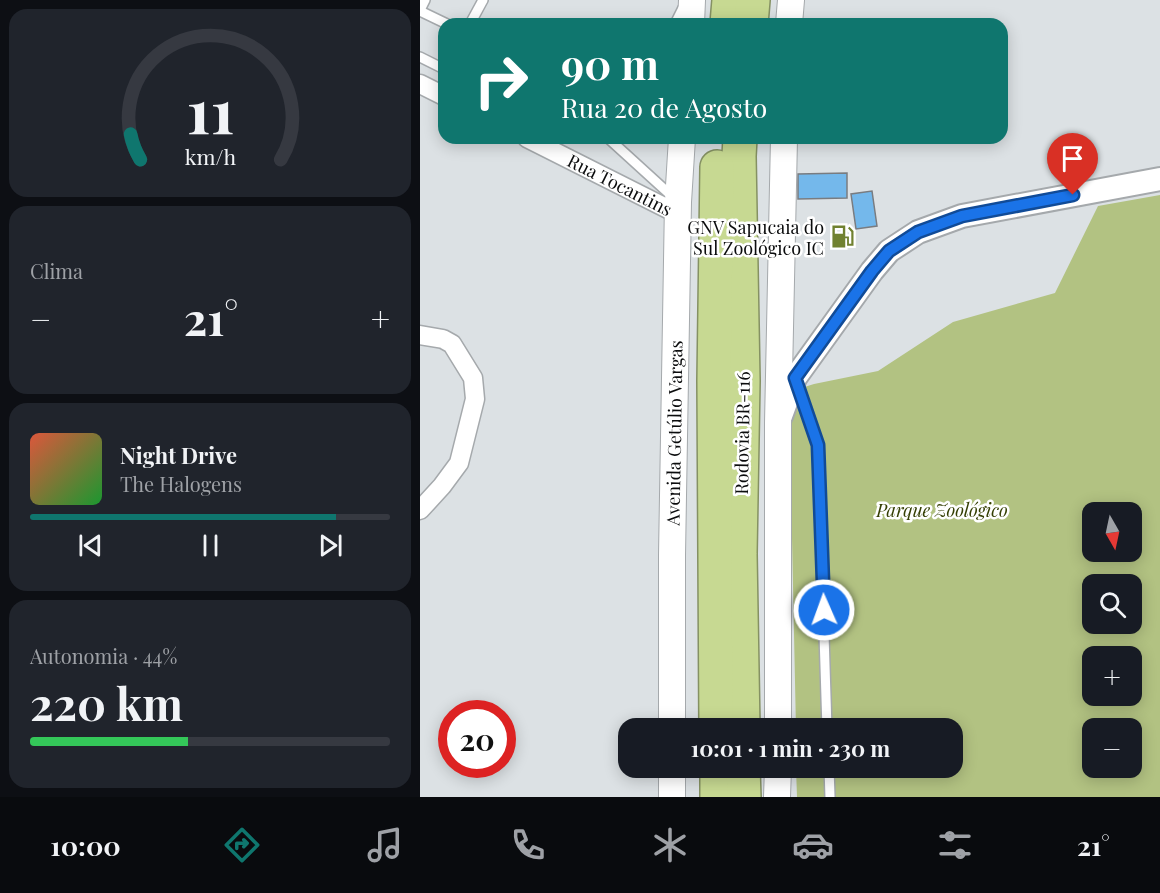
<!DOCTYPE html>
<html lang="pt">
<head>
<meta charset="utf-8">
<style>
  :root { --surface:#171b24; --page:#20242c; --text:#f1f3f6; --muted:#9ea1a6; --line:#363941; --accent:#0f766e }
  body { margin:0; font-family:"Playfair Display",serif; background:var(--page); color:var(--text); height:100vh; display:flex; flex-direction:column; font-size:22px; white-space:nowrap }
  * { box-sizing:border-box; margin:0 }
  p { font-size:20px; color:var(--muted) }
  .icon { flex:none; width:33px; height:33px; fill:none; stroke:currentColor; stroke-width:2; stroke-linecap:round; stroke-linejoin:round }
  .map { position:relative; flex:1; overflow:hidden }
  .side { display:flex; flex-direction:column; gap:9px; padding:9px; background:#0d0f14; width:420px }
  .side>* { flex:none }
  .banner { position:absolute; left:18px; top:18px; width:570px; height:126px; border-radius:18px; box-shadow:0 3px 15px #0003; background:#0f766e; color:#fff; overflow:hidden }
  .needle { width:39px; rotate:171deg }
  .tools { position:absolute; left:662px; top:502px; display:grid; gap:12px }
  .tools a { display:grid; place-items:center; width:60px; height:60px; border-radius:12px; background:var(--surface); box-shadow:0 3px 15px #0003; font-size:30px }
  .speed { position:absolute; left:18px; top:700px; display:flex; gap:12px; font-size:30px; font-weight:700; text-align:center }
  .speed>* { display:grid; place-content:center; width:78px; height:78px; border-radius:50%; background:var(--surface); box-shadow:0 3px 15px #0003; line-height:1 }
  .speed .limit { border:9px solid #d22; background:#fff; color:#111 }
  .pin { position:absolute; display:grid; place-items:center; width:51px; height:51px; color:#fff; margin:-62px -26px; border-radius:50% 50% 50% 0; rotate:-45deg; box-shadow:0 0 6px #0007 }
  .pin .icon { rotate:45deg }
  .me { position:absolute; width:66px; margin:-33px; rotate:358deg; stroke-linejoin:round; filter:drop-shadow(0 0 4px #0008) }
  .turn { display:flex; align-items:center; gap:21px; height:126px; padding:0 24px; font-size:27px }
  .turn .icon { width:78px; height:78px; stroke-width:2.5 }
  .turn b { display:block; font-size:42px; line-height:51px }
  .big { font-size:45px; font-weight:700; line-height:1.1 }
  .side .widget { flex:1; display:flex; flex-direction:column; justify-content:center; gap:9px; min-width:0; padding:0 21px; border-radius:18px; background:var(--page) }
  .side .dial { align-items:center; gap:0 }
  .dial svg { height:156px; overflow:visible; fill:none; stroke:var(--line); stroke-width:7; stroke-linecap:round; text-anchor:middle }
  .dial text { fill:var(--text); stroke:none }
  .song { display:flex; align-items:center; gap:18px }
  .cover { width:72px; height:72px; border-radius:9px; background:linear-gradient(135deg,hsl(10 70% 55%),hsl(130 70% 35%)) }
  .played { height:6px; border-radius:3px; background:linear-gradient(90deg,var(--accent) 85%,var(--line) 85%) }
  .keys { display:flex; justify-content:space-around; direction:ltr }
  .heat { display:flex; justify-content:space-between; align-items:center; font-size:33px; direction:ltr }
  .charge { height:9px; border-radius:4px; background:linear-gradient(90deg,#34c759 44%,var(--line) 0) }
  .trip { position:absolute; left:198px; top:718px; width:345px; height:60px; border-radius:18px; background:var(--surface); box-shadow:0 3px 15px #0003; font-weight:700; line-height:60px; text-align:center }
  .menu { display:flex; height:96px; justify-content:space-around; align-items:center; background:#090b0e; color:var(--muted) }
  .menu .icon { width:42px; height:42px }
  .menu .active { color:var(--accent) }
  .menu b { font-size:27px; color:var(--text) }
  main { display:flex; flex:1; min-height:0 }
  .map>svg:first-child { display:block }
</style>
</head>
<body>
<main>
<section class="side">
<div class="widget dial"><svg viewBox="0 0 100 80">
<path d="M14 69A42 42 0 1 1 86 69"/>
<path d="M14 69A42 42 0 0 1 9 56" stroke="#0f766e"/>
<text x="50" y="56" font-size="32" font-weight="700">11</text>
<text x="50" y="72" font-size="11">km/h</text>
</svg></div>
<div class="widget"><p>Clima</p>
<div class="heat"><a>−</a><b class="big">21°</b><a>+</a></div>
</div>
<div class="widget">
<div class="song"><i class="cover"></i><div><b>Night Drive</b><p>The Halogens</p></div></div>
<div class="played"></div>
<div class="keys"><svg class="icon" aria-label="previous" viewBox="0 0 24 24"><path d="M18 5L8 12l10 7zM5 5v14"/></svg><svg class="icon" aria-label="pause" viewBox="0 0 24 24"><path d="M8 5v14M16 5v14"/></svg><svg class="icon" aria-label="next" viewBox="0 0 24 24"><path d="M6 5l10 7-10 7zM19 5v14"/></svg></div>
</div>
<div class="widget"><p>Autonomia · 44%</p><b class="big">220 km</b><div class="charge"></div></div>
</section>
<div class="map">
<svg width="740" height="797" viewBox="0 0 740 797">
  <rect width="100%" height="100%" fill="#dce1e4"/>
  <path fill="#b2c282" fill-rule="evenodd" d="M 740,195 L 740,797 L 377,797 L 376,768 L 532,768 L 532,729 L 376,729 L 370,442 L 375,390 L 394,384 L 458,371 L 533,322 L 635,293 L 678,206 ZM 672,513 L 711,513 L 711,552 L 672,552 ZM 672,585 L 711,585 L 711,624 L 672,624 ZM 672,657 L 711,657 L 711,696 L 672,696 ZM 672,729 L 711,729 L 711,768 L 672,768 Z"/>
  <g fill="#74b8eb" stroke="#797c80" stroke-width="1.5">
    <polygon points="427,173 427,198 378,199 378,174"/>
    <polygon points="452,191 457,226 436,229 431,194"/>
  </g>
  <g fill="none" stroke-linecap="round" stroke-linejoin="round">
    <defs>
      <g id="service">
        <polyline points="0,10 5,0"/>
        <polyline points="0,11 27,24"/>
        <polyline points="50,24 63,0"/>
        <polyline points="255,24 263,8"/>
        <polyline points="0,57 24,69"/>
        <polyline points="188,138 255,199"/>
        <polyline points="376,383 398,445 407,729"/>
        <polyline points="409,768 410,797"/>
      </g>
      <g id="minor">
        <polyline points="0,84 24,96"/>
        <path id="s1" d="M 107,138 L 258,214"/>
        <polyline points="0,335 23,339 32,344 53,378 55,399 39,463 22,486 0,510"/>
      </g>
      <polyline id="tertiary" points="361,416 375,378 452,271 469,251 498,232 542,216 740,179"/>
      <g id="secondary">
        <polyline points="271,24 272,0"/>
        <polyline points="369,24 371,0"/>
        <path id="s2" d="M 252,729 L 252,555 L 258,202 L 262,138"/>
        <polyline points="358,729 358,423 364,138"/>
        <polyline points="252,768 252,797"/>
        <polyline points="357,797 358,768"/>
      </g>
      <g id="motorway">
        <polyline points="307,24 309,0"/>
        <polyline points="331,24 333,0"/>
        <polyline points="320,138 319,156 323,381 320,554 323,729"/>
        <polyline points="296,729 294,381 297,167"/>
        <polyline points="297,768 297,797"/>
        <polyline points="323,768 324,797"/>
      </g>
    </defs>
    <use href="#service" stroke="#a5a9ac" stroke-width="12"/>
    <use href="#minor" stroke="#a5a9ac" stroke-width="21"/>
    <use href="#tertiary" stroke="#a5a9ac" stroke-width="26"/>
    <use href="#secondary" stroke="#a5a9ac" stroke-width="28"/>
    <use href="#motorway" stroke="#859163" stroke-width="36"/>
    <use href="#service" stroke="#fff" stroke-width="9"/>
    <use href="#minor" stroke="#fff" stroke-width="18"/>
    <use href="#tertiary" stroke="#fff" stroke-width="22"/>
    <use href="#secondary" stroke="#fff" stroke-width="26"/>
    <use href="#motorway" stroke="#c7d992" stroke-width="33"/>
  </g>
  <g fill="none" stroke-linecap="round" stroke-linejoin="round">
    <defs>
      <polyline id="route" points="404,610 398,445 375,378 452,271 469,251 498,232 542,216 653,195"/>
    </defs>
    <use href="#route" stroke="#114b97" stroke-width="15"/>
    <use href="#route" stroke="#1a73e8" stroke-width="10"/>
  </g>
  <defs>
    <symbol id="fuel-bare" viewBox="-9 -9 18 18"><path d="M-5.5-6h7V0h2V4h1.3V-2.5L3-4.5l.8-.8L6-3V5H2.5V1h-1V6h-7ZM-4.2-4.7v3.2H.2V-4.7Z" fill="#708130" stroke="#fff" stroke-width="2.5" paint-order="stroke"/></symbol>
  </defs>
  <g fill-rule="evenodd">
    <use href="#fuel-bare" x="406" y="220" width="33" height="33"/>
  </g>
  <g text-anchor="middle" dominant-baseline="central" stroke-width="5" stroke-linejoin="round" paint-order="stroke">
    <g font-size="18" fill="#0b0c0d" stroke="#fff">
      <text stroke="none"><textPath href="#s1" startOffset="104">Rua Tocantins</textPath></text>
      <text stroke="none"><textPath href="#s2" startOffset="296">Avenida Getúlio Vargas</textPath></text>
      <text transform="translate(322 433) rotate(-89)">Rodovia BR-116</text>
    </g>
    <g font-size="18" fill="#0b0c0d" stroke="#fff" text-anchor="end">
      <text x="404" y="227">GNV Sapucaia do<tspan x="404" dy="21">Sul Zoológico IC</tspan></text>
    </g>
    <g font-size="18" font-style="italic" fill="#353f04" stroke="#fff">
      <text x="522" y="510">Parque Zoológico</text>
    </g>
  </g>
</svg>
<div class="tools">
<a><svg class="needle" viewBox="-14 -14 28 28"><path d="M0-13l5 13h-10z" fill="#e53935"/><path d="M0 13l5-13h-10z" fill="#9ea1a6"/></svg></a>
<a><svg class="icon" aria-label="search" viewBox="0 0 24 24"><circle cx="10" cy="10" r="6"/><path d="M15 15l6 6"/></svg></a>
<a>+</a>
<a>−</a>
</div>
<div class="speed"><div class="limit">20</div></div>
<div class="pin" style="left:653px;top:195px;background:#d93025"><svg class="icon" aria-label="arrive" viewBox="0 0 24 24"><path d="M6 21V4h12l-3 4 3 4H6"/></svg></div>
<svg class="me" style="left:404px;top:610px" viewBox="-20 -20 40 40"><circle r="17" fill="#1a73e8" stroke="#fff" stroke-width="3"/><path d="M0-11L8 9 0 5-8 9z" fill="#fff"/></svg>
<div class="trip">10:01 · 1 min · 230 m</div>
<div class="banner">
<div class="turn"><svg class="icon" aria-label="right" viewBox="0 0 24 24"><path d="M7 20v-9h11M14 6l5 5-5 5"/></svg><div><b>90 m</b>Rua 20 de Agosto</div></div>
</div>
</div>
</main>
<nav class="menu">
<b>10:00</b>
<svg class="icon active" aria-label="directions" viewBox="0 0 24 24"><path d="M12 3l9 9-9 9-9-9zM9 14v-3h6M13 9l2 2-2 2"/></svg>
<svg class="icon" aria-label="music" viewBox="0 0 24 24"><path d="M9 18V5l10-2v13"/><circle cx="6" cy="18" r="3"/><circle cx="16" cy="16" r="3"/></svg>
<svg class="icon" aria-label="phone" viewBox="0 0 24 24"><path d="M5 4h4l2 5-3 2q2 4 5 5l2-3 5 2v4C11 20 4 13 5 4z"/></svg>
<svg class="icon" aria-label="climate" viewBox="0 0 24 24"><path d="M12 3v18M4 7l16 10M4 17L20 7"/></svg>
<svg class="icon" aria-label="car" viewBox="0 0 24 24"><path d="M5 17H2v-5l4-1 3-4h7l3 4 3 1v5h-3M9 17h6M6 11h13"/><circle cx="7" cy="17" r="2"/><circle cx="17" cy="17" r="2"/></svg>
<svg class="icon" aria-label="filters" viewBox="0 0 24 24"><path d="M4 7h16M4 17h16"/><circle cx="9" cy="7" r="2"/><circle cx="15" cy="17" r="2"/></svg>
<b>21°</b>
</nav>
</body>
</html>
